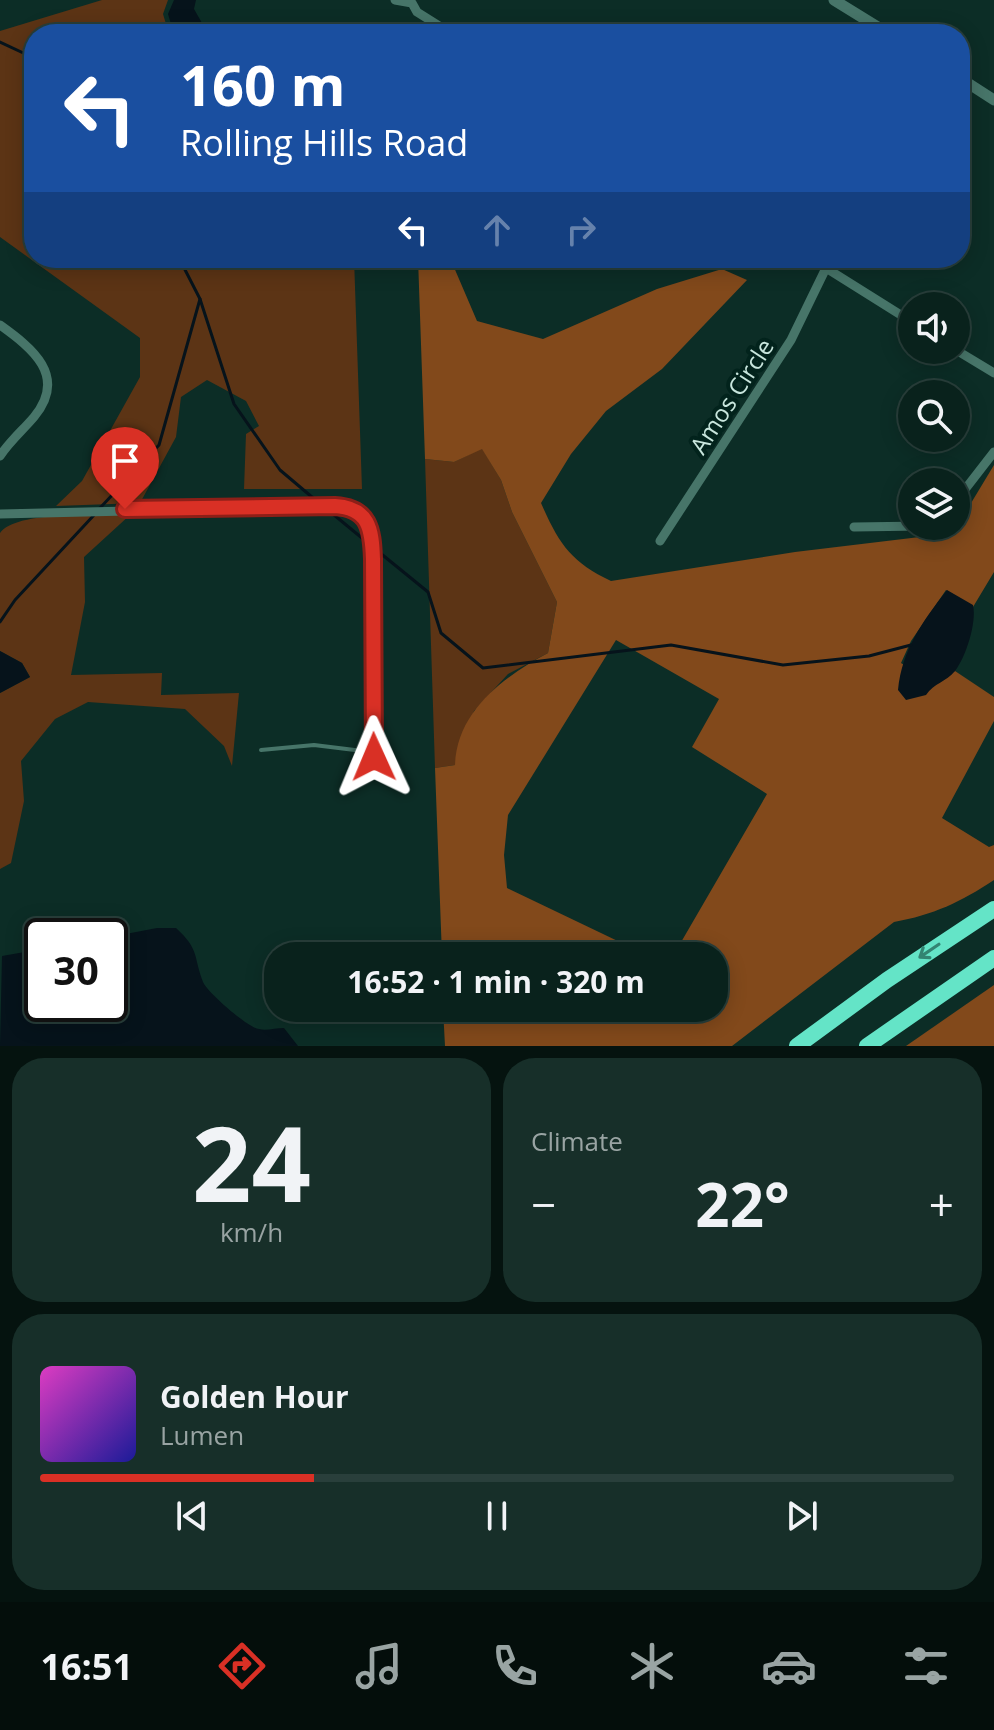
<!DOCTYPE html>
<html lang="en">
<head>
<meta charset="utf-8">
<style>
  :root { --surface:#09221c; --page:#172f29; --text:#f1f3f6; --muted:#99a4a3; --line:#293f3b; --accent:#d93025 }
  body { margin:0; font-family:"Open Sans",sans-serif; background:var(--page); color:var(--text); height:100vh; display:flex; flex-direction:column; font-size:30px; white-space:nowrap }
  * { box-sizing:border-box; margin:0 }
  p { font-size:26px; color:var(--muted) }
  .icon { flex:none; width:44px; height:44px; fill:none; stroke:currentColor; stroke-width:2; stroke-linecap:round; stroke-linejoin:round }
  .map { position:relative; height:1046px; overflow:hidden }
  .side { display:flex; flex-direction:column; gap:12px; padding:12px; background:#05130f; flex:1 }
  .side>* { flex:none }
  .banner { position:absolute; left:24px; top:24px; width:946px; height:244px; border-radius:32px; box-shadow:0 4px 20px #0003,0 0 0 2px var(--line); background:#1a4fa0; color:#fff; overflow:hidden }
  .tools { position:absolute; left:898px; top:292px; display:grid; gap:16px }
  .tools a { display:grid; place-items:center; width:72px; height:72px; border-radius:50%; background:var(--surface); box-shadow:0 4px 20px #0003,0 0 0 2px var(--line); font-size:40px }
  .speed { position:absolute; left:24px; top:918px; display:flex; gap:16px; font-size:40px; font-weight:700; text-align:center }
  .speed>* { display:grid; place-content:center; width:104px; height:104px; border-radius:50%; background:var(--surface); box-shadow:0 4px 20px #0003,0 0 0 2px var(--line); line-height:1 }
  .speed .limit { border:4px solid #111; border-radius:12px; background:#fff; color:#111 }
  .pin { position:absolute; display:grid; place-items:center; width:68px; height:68px; color:#fff; margin:-82px -34px; border-radius:50% 50% 50% 0; rotate:-45deg; box-shadow:0 0 8px #0007 }
  .pin .icon { rotate:45deg }
  .me { position:absolute; width:88px; margin:-44px; rotate:359deg; stroke-linejoin:round; filter:drop-shadow(0 0 6px #0008) }
  .turn { display:flex; align-items:center; gap:28px; height:168px; padding:0 24px; font-size:36px }
  .turn .icon { width:104px; height:104px; stroke-width:2.5 }
  .turn b { display:block; font-size:56px; line-height:68px }
  .lanes { display:flex; align-items:center; height:76px; padding:0 24px; background:#0003; justify-content:center; gap:40px; direction:ltr }
  .lanes .off { opacity:.35 }
  .big { font-size:60px; font-weight:700; line-height:1.1 }
  .side .widget { flex:1; display:flex; flex-direction:column; justify-content:center; gap:12px; min-width:0; padding:0 28px; border-radius:32px; background:var(--page) }
  .side .dial { align-items:center; gap:0 }
  .dial b { font-size:104px; line-height:1 }
  .song { display:flex; align-items:center; gap:24px }
  .cover { width:96px; height:96px; border-radius:12px; background:linear-gradient(135deg,hsl(310 70% 55%),hsl(240 70% 35%)) }
  .played { height:8px; border-radius:4px; background:linear-gradient(90deg,var(--accent) 30%,var(--line) 30%) }
  .keys { display:flex; justify-content:space-around; direction:ltr }
  .heat { display:flex; justify-content:space-between; align-items:center; font-size:44px; direction:ltr }
  .side .tiles { flex:1; display:grid; gap:12px; grid-template-columns:1fr 1fr }
  .widget:last-child { grid-column:span 2 }
  .trip { position:absolute; left:264px; top:942px; width:464px; height:80px; border-radius:32px; background:var(--surface); box-shadow:0 4px 20px #0003,0 0 0 2px var(--line); font-weight:700; line-height:80px; text-align:center }
  .tab-bar { display:flex; height:128px; justify-content:space-around; align-items:center; background:#040e0b; color:var(--muted) }
  .tab-bar .icon { width:56px; height:56px }
  .tab-bar .selected { color:var(--accent) }
  .tab-bar b { font-size:36px; color:var(--text) }
  .map>svg:first-child { display:block }
</style>
</head>
<body>
<div class="map">
<svg width="994" height="1046" viewBox="0 0 994 1046">
  <rect width="100%" height="100%" fill="#0c2d26"/>
  <g fill="#5c3415">
    <polygon points="102,0 168,0 163,14 169,34 34,34 34,258 354,258 362,489 244,489 246,434 259,426 246,401 207,380 181,397 176,437 140,503 56,506 82,481 140,377 140,338 0,237 0,31"/>
    <polygon points="482,448 501,480 512,512 557,602 548,653 508,674 474,711 455,765 435,768 425,459 454,462"/>
    <path d="M 131,514 L 84,557 L 85,602 L 71,675 L 162,673 L 161,695 L 239,693 L 232,766 L 224,746 L 185,709 L 88,702 L 55,719 L 21,761 L 24,801 L 11,863 L 0,869 L 0,693 L 30,677 L 22,663 L 0,651 L 0,533 C 16,510 102,516 131,514 Z"/>
  </g>
  <g fill="#82491b">
    <path d="M 418,258 L 450,258 L 477,321 L 543,339 L 657,289 L 722,269 L 747,280 L 662,369 L 606,411 L 571,454 L 541,503 C 559,544 571,562 611,581 L 795,552 L 953,533 L 994,465 L 994,572 L 973,607 L 946,590 L 911,641 L 901,663 L 933,684 L 955,671 L 994,697 L 994,721 L 942,818 L 989,847 L 994,845 L 994,880 C 961,902 933,915 894,922 L 732,1046 L 445,1046 L 443,1008 L 714,1008 L 714,956 L 673,956 L 767,794 L 692,747 L 719,699 L 616,640 L 508,815 L 504,855 L 507,888 L 649,956 L 442,956 L 435,768 L 455,765 C 457,710 505,676 548,653 L 557,602 L 512,512 L 501,480 L 482,449 L 454,462 L 425,459 Z"/>
    <polygon points="994,985 994,1046 906,1046"/>
  </g>
  <g fill="#06131b">
    <polygon points="174,0 196,0 194,9 202,23 215,34 174,34 168,14"/>
    <path d="M 947,590 L 973,605 C 977,622 966,657 955,671 C 946,682 934,683 926,695 L 906,700 L 898,690 C 902,650 922,622 947,590 Z"/>
    <polygon points="0,651 22,663 30,677 0,693"/>
    <path d="M 157,928 L 176,928 C 200,950 193,956 203,982 C 207,992 248,1028 259,1029 C 266,1031 276,1028 284,1028 L 298,1046 L 0,1046 L 2,956 L 42,949 L 42,1004 L 110,1004 L 110,937 Z"/>
  </g>
  <g fill="none" stroke-linecap="round" stroke-linejoin="round">
    <g stroke="#06131b" stroke-width="3">
      <polyline points="0,42 34,58"/>
      <polyline points="200,299 234,404 280,470 319,503"/>
      <polyline points="100,508 159,445 200,299 179,258"/>
      <polyline points="328,510 368,543"/>
      <polyline points="374,548 428,592 441,633 483,668 671,645 783,665 869,656 911,645"/>
      <polyline points="0,622 15,600 95,514"/>
    </g>
    <polyline stroke="#477569" stroke-width="4" points="261,750 314,745 371,752"/>
    <g stroke="#477569" stroke-width="9">
      <polyline points="395,0 412,3 417,12 452,34"/>
      <polyline points="810,258 912,322"/>
      <path d="M 0,325 C 32,348 68,376 34,417 C 23,430 10,441 0,456"/>
      <polyline points="956,350 994,373"/>
      <polyline points="956,501 994,452"/>
      <polyline points="0,514 335,506 359,511 370,523 372,535 374,757"/>
      <polyline points="854,527 923,526"/>
      <polyline points="660,541 791,340 826,268"/>
    </g>
    <g stroke="#477569" stroke-width="11">
      <polyline points="834,0 889,34"/>
      <polyline points="960,78 994,100"/>
    </g>
    <g stroke="#64e4c7" stroke-width="16">
      <polyline points="797,1046 887,980 994,909"/>
      <polyline points="867,1046 994,958"/>
    </g>
  </g>
  <defs><path id="oneway-shaft" d="M-6 0H5M1.5-3L5.5 0L1.5 3" fill="none" stroke-width="1.6" stroke-linecap="round" stroke-linejoin="round" transform="scale(2)"/></defs>
  <use stroke="#338472" href="#oneway-shaft" transform="translate(929 951) rotate(146)"/>
  <g fill="none" stroke-linecap="round" stroke-linejoin="round">
    <defs>
      <path id="route" d="M 125,509 L 335,506 C 369,508 372,529 373,559 L 374,757"/>
    </defs>
    <use href="#route" stroke="#8d1f18" stroke-width="20"/>
    <use href="#route" stroke="#d93025" stroke-width="14"/>
  </g>
  <g text-anchor="middle" dominant-baseline="central" stroke-width="8" stroke-linejoin="round" paint-order="stroke">
    <g font-size="24" fill="#c8e6dd" stroke="#02231c">
      <text transform="translate(731 396) rotate(-57)">Amos Circle</text>
    </g>
  </g>
</svg>
<div class="tools">
<a><svg class="icon" aria-label="sound" viewBox="0 0 24 24"><path d="M4 9h4l5-4v14l-5-4H4zM17 9q2 3 0 6"/></svg></a>
<a><svg class="icon" aria-label="search" viewBox="0 0 24 24"><circle cx="10" cy="10" r="6"/><path d="M15 15l6 6"/></svg></a>
<a><svg class="icon" aria-label="layers" viewBox="0 0 24 24"><path d="M12 4l9 5-9 5-9-5zM3 14l9 5 9-5"/></svg></a>
</div>
<div class="speed"><div class="limit">30</div></div>
<div class="pin" style="left:125px;top:509px;background:#d93025"><svg class="icon" aria-label="arrive" viewBox="0 0 24 24"><path d="M6 21V4h12l-3 4 3 4H6"/></svg></div>
<svg class="me" style="left:374px;top:757px" viewBox="-20 -20 40 40"><path d="M0-17L14 15 0 8-14 15z" fill="#d93025" stroke="#fff" stroke-width="4"/></svg>
<div class="trip">16:52 · 1 min · 320 m</div>
<div class="banner">
<div class="turn"><svg class="icon" aria-label="left" viewBox="0 0 24 24"><path d="M17 20v-9H6M10 6l-5 5 5 5"/></svg><div><b>160 m</b>Rolling Hills Road</div></div>
<div class="lanes"><svg class="icon" aria-label="left" viewBox="0 0 24 24"><path d="M17 20v-9H6M10 6l-5 5 5 5"/></svg><svg class="icon off" aria-label="ahead" viewBox="0 0 24 24"><path d="M12 20V5M6 11l6-6 6 6"/></svg><svg class="icon off" aria-label="right" viewBox="0 0 24 24"><path d="M7 20v-9h11M14 6l5 5-5 5"/></svg></div>
</div>
</div>
<section class="side">
<div class="tiles">
<div class="widget dial"><b>24</b><p>km/h</p></div>
<div class="widget"><p>Climate</p>
<div class="heat"><a>−</a><b class="big">22°</b><a>+</a></div>
</div>
<div class="widget">
<div class="song"><i class="cover"></i><div><b>Golden Hour</b><p>Lumen</p></div></div>
<div class="played"></div>
<div class="keys"><svg class="icon" aria-label="previous" viewBox="0 0 24 24"><path d="M18 5L8 12l10 7zM5 5v14"/></svg><svg class="icon" aria-label="pause" viewBox="0 0 24 24"><path d="M8 5v14M16 5v14"/></svg><svg class="icon" aria-label="next" viewBox="0 0 24 24"><path d="M6 5l10 7-10 7zM19 5v14"/></svg></div>
</div>
</div>
</section>
<nav class="tab-bar">
<b>16:51</b>
<svg class="icon selected" aria-label="directions" viewBox="0 0 24 24"><path d="M12 3l9 9-9 9-9-9zM9 14v-3h6M13 9l2 2-2 2"/></svg>
<svg class="icon" aria-label="music" viewBox="0 0 24 24"><path d="M9 18V5l10-2v13"/><circle cx="6" cy="18" r="3"/><circle cx="16" cy="16" r="3"/></svg>
<svg class="icon" aria-label="phone" viewBox="0 0 24 24"><path d="M5 4h4l2 5-3 2q2 4 5 5l2-3 5 2v4C11 20 4 13 5 4z"/></svg>
<svg class="icon" aria-label="climate" viewBox="0 0 24 24"><path d="M12 3v18M4 7l16 10M4 17L20 7"/></svg>
<svg class="icon" aria-label="car" viewBox="0 0 24 24"><path d="M5 17H2v-5l4-1 3-4h7l3 4 3 1v5h-3M9 17h6M6 11h13"/><circle cx="7" cy="17" r="2"/><circle cx="17" cy="17" r="2"/></svg>
<svg class="icon" aria-label="filters" viewBox="0 0 24 24"><path d="M4 7h16M4 17h16"/><circle cx="9" cy="7" r="2"/><circle cx="15" cy="17" r="2"/></svg>
</nav>
</body>
</html>
